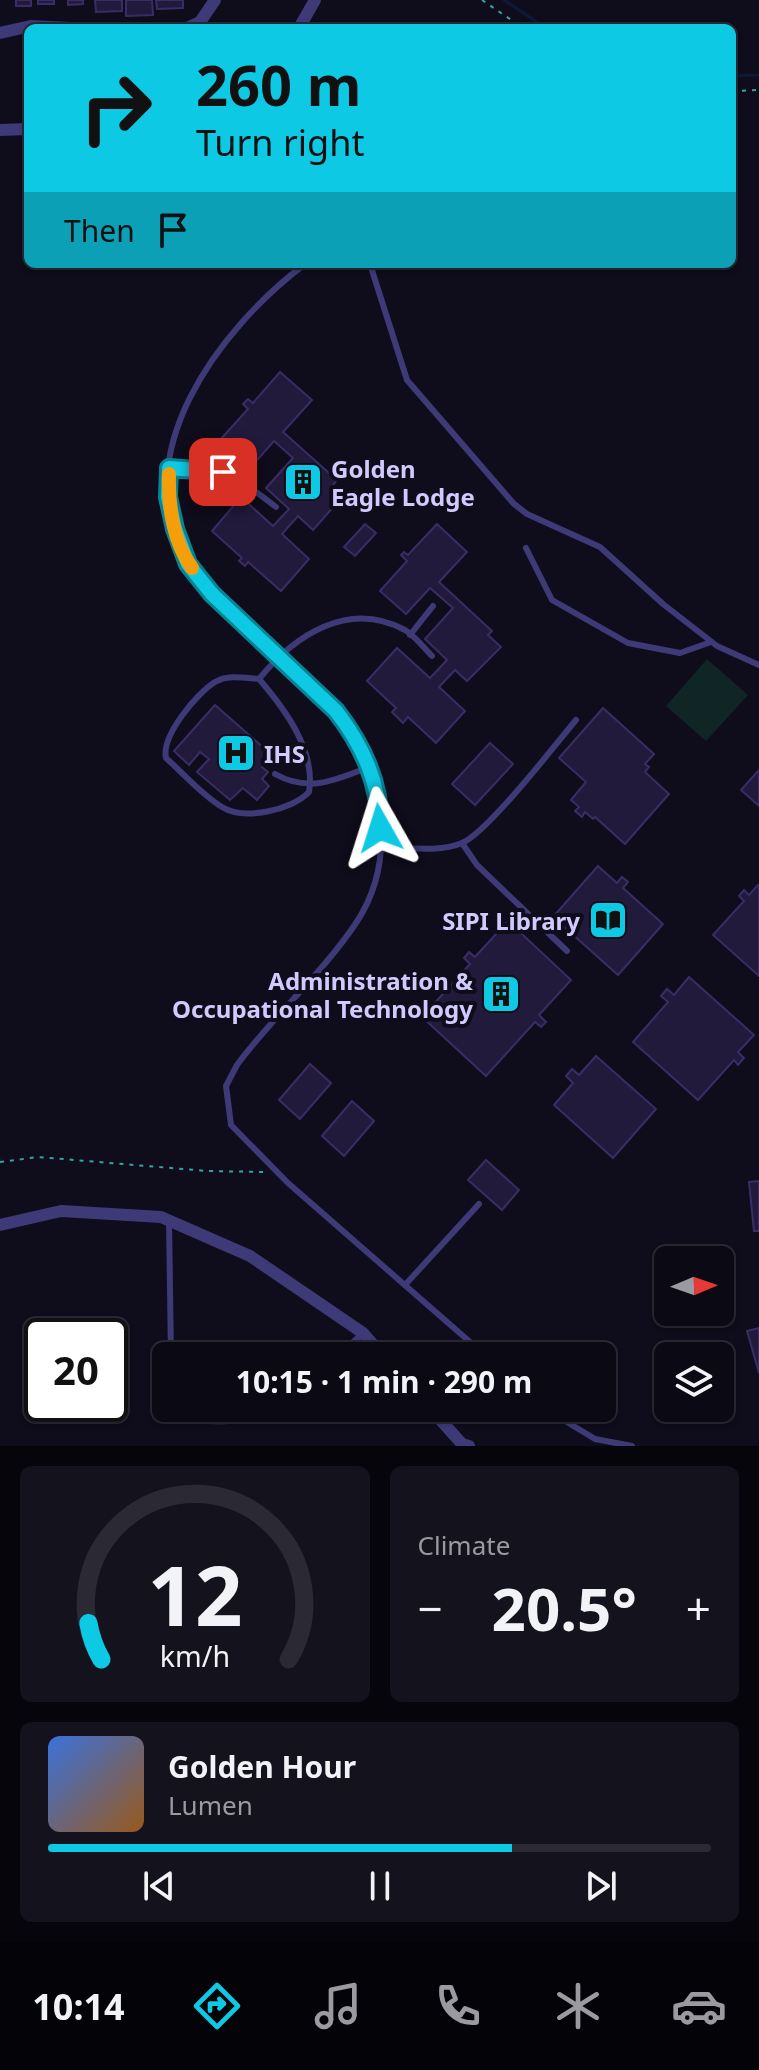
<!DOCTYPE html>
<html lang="en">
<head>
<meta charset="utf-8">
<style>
  :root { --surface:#0b0914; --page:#14121d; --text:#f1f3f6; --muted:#9a9aa0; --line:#2b2a34; --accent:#0ec9e3 }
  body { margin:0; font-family:"Noto Sans",sans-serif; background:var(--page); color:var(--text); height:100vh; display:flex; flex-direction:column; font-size:30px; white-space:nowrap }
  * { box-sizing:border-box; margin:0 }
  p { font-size:26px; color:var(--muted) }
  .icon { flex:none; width:44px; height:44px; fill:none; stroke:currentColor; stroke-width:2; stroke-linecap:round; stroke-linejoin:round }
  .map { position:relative; height:1446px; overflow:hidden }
  .side { display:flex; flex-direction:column; gap:20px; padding:20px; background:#06050b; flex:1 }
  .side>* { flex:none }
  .top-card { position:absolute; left:24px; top:24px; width:712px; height:244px; border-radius:12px; box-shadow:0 2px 6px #0004,0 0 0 2px var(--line); background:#0ec9e3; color:#111; overflow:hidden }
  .needle { width:52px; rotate:88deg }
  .tools { position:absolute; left:654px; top:1246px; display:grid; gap:16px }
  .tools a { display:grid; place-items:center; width:80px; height:80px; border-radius:12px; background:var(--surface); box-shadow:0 2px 6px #0004,0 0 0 2px var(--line); font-size:40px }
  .speed { position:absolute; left:24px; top:1318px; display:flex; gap:16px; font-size:40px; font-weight:700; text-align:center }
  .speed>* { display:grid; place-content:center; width:104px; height:104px; border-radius:50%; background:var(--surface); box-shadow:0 2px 6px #0004,0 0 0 2px var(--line); line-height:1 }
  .speed .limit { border:4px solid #111; border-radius:12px; background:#fff; color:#111 }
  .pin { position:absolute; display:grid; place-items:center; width:68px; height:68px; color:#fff; margin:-34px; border-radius:16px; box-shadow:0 4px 12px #0006 }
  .me { position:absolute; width:88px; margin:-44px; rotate:354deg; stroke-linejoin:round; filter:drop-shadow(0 0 6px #0008) }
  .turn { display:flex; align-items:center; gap:28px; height:168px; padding:0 40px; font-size:36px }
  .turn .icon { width:104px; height:104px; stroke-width:2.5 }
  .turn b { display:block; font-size:56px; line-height:68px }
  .then { display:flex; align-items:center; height:76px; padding:0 40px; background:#0003; gap:16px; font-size:30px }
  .big { font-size:60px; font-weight:700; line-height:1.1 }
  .side .widget { flex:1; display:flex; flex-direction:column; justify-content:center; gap:12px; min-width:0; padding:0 28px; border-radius:12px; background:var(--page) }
  .side .dial { align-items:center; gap:0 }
  .dial svg { height:208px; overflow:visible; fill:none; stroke:var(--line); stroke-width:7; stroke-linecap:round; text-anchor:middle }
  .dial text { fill:var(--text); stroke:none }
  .song { display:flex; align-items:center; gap:24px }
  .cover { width:96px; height:96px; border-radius:12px; background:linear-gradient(135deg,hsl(220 70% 55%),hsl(30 70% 35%)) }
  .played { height:8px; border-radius:4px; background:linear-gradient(90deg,var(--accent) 70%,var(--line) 70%) }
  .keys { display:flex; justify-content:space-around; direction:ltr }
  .heat { display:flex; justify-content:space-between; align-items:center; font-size:44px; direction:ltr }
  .side .tiles { flex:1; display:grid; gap:20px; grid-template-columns:1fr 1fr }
  .widget:last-child { grid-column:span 2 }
  .trip { position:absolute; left:152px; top:1342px; width:464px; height:80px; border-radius:12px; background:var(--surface); box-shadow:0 2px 6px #0004,0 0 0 2px var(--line); font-weight:700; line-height:80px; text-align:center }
  .tabs { display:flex; height:128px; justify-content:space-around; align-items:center; background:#040408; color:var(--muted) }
  .tabs .icon { width:56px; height:56px }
  .tabs .selected { color:var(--accent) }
  .tabs b { font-size:36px; color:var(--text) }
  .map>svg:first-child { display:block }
</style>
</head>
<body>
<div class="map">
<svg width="759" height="1446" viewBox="0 0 759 1446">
  <rect width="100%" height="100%" fill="#0f0c1b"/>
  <polygon fill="#102525" points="707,659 748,695 706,741 666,706"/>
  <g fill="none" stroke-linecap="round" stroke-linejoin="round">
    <g stroke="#0b1a36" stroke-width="3">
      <polyline points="504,0 546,28"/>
      <polyline points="732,76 759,75"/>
    </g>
  </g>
  <g fill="#211a3b" stroke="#3a2d66" stroke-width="2">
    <rect x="16" y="0" width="15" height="6"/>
    <rect x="38" y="0" width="16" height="4"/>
    <polygon points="68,0 83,0 83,4 68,5"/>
    <polygon points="95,0 122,0 122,11 96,12"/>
    <polygon points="126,0 152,0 153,15 126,16"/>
    <polygon points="156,0 183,0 183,8 157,9"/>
    <polygon points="280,372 312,400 283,432 337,480 333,485 344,495 313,530 298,516 282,534 309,559 281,591 248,562 245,566 239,561 242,558 212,531 241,497 273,526 289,509 266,488 293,458 274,441 250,468 220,440 248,409 243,404 248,399 253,403"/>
    <polygon points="365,524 376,533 355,556 344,547"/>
    <polygon points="437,524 467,552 439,582 492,631 488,635 501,647 467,681 455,670 439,687 465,711 436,743 408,717 403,723 392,712 396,708 367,681 397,648 430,678 447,660 425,639 453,608 430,588 406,614 380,591 407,561 401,555 404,552 408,555"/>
    <polygon points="215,705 272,755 262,767 268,772 262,779 269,786 257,800 243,788 230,800 197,772 209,759 200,752 189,765 174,751"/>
    <polygon points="603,708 654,754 645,764 649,767 645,772 669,794 625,844 595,817 593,819 585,812 582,817 575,811 579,807 571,800 586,782 559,758"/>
    <polygon points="490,743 513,764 475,805 452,784"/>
    <polygon points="759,770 759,806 741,790"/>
    <polygon points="598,866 617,883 622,877 628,882 623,888 663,924 618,975 553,917"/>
    <polygon points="758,885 759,886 759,976 713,935 744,901 739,896 744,890 749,895"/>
    <polygon points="508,921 571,980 539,1015 546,1022 541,1027 535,1022 486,1076 422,1017 470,964 464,958 469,952 475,957"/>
    <polygon points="689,977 754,1035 738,1052 744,1058 738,1065 734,1060 698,1100 633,1042 668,1002 661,996 667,989 674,995"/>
    <polygon points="596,1056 656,1109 613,1158 554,1105 573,1083 566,1076 572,1069 579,1075"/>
    <polygon points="310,1064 331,1083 300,1119 279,1100"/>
    <polygon points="352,1101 374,1121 344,1156 322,1136"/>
    <polygon points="486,1160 519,1190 502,1210 468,1180"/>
    <polygon points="759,1181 759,1231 754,1231 749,1182"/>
    <polygon points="759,1328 759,1373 747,1331"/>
  </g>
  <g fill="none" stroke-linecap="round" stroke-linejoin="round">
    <g stroke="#34a6a2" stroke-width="2" stroke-dasharray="4 6" stroke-linecap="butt">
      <polyline points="482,0 523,28"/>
      <polyline points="732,91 759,90"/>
      <polyline points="0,1162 38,1157 207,1171 265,1172"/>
    </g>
    <g stroke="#3e3a78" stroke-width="6">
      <path d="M 305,264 C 220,328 122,456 189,565 C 218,612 294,671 336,711 C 382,770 400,857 356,923 C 322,974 273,1016 237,1065 L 226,1086 L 231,1125 L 288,1183 L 486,1356"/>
      <polyline points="370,264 407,380 514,504 527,514 600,547 663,604 717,646 759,665"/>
      <path d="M 169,468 C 221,468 235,475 276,507"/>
      <polyline points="526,548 552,600 628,643 680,653 711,642"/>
      <polyline points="410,635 433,606"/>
      <path d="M 259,679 C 285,709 316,751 309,792 C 292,810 244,821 222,807 C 202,795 184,774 166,758 C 161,736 197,693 215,682 C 228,674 245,678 259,679 C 294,636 348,599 405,630 C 415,636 424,648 432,656"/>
      <path d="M 275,774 C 309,793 336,780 369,767"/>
      <polyline points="462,843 477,865 567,951"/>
      <path d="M 381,847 C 406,847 438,853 462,843 C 487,833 555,745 576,720"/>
      <polyline points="169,1220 171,1356"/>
      <polyline points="405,1285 479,1204"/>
      <polyline points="338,1356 363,1333"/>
      <path d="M 177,1408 L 182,1417 C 208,1424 256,1423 279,1408"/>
      <polyline points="544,1408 595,1439 632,1446"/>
    </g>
    <g stroke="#3e3a78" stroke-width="12">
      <polyline points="187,28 200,22 215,0"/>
      <polyline points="299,28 315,0"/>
      <polyline points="0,33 31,26 71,28"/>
      <polyline points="0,130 28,129"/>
      <polyline points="0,1225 61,1211 161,1217 250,1256 363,1333 383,1356"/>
      <polyline points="430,1408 462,1444 469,1446"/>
    </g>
  </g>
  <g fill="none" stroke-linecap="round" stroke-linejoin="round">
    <defs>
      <path id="route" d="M 223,472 L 169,468 L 168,497 L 175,529 L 188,564 L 212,594 L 336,711 C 363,746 380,783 380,828"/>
    </defs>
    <use href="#route" stroke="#098394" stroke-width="20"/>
    <use href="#route" stroke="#0ec9e3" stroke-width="14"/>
    <path stroke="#f59e0b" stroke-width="14" d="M 169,474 C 168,505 173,542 192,568"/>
  </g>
  <defs>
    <symbol id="building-square" viewBox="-11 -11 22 22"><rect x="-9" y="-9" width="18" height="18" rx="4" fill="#0ec9e3" stroke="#0f0c1b"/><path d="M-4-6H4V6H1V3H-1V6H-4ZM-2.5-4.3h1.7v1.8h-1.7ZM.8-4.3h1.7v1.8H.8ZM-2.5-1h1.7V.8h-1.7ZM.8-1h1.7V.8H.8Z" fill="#111"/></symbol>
    <symbol id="hospital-square" viewBox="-11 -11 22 22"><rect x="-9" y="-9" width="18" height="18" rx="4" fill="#0ec9e3" stroke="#0f0c1b"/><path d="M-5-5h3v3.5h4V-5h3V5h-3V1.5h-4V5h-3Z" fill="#111"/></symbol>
    <symbol id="library-square" viewBox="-11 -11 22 22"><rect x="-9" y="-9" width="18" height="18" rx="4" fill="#0ec9e3" stroke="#0f0c1b"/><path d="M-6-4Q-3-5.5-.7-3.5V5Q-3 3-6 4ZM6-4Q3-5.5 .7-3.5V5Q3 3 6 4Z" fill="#111"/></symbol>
  </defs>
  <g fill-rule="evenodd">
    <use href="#building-square" x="281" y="460" width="44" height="44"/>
    <use href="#hospital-square" x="214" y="731" width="44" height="44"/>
    <use href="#library-square" x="586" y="898" width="44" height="44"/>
    <use href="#building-square" x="479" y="972" width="44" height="44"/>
  </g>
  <g text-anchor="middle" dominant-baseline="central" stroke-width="8" stroke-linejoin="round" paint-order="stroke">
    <g font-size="24" font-weight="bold" fill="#d1cafc" stroke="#0f0c1b" text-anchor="start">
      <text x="331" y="468">Golden<tspan x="331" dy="28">Eagle Lodge</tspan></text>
      <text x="264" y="753">IHS</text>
      <text x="580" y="920" text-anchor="end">SIPI Library</text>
      <text x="473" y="980" text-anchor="end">Administration &amp;<tspan x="473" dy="28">Occupational Technology</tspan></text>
    </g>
  </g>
</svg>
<div class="tools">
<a><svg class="needle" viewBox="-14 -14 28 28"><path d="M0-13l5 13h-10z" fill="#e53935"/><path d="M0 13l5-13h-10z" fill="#9a9aa0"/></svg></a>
<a><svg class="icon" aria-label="layers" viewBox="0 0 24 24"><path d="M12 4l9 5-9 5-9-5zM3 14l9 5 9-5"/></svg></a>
</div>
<div class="speed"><div class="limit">20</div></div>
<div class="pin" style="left:223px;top:472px;background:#d93025"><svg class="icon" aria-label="arrive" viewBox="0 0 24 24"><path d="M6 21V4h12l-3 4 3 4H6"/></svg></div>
<svg class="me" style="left:380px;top:828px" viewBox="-20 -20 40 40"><path d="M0-17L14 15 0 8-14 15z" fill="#0ec9e3" stroke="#fff" stroke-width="4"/></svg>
<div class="trip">10:15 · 1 min · 290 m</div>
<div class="top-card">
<div class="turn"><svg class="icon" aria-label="right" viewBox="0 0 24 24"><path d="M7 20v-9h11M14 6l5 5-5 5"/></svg><div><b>260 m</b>Turn right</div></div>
<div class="then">Then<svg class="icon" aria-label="arrive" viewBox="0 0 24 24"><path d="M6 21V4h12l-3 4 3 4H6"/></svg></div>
</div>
</div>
<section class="side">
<div class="tiles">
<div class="widget dial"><svg viewBox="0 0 100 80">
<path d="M14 69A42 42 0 1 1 86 69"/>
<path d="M14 69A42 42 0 0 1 9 55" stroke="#0ec9e3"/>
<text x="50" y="56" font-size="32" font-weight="700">12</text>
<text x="50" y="72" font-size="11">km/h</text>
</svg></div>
<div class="widget"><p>Climate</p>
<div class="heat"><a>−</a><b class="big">20.5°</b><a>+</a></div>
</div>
<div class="widget">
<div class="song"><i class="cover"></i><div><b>Golden Hour</b><p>Lumen</p></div></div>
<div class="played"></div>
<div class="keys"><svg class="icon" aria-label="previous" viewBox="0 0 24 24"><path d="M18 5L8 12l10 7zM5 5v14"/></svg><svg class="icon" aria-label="pause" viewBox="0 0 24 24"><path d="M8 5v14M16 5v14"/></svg><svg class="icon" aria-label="next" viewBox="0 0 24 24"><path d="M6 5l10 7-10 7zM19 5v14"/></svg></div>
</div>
</div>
</section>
<nav class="tabs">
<b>10:14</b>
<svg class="icon selected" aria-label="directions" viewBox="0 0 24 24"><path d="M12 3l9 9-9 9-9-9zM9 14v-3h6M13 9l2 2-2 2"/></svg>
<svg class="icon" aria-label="music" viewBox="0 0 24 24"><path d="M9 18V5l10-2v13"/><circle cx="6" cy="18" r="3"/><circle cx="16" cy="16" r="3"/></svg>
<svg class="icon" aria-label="phone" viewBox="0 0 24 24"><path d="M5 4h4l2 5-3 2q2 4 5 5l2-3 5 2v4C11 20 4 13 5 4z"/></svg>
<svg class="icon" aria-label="climate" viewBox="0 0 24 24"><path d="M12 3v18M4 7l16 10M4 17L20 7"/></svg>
<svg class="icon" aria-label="car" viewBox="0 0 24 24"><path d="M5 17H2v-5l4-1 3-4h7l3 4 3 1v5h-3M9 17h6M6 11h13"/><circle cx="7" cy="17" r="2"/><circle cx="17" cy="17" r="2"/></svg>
</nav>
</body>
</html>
